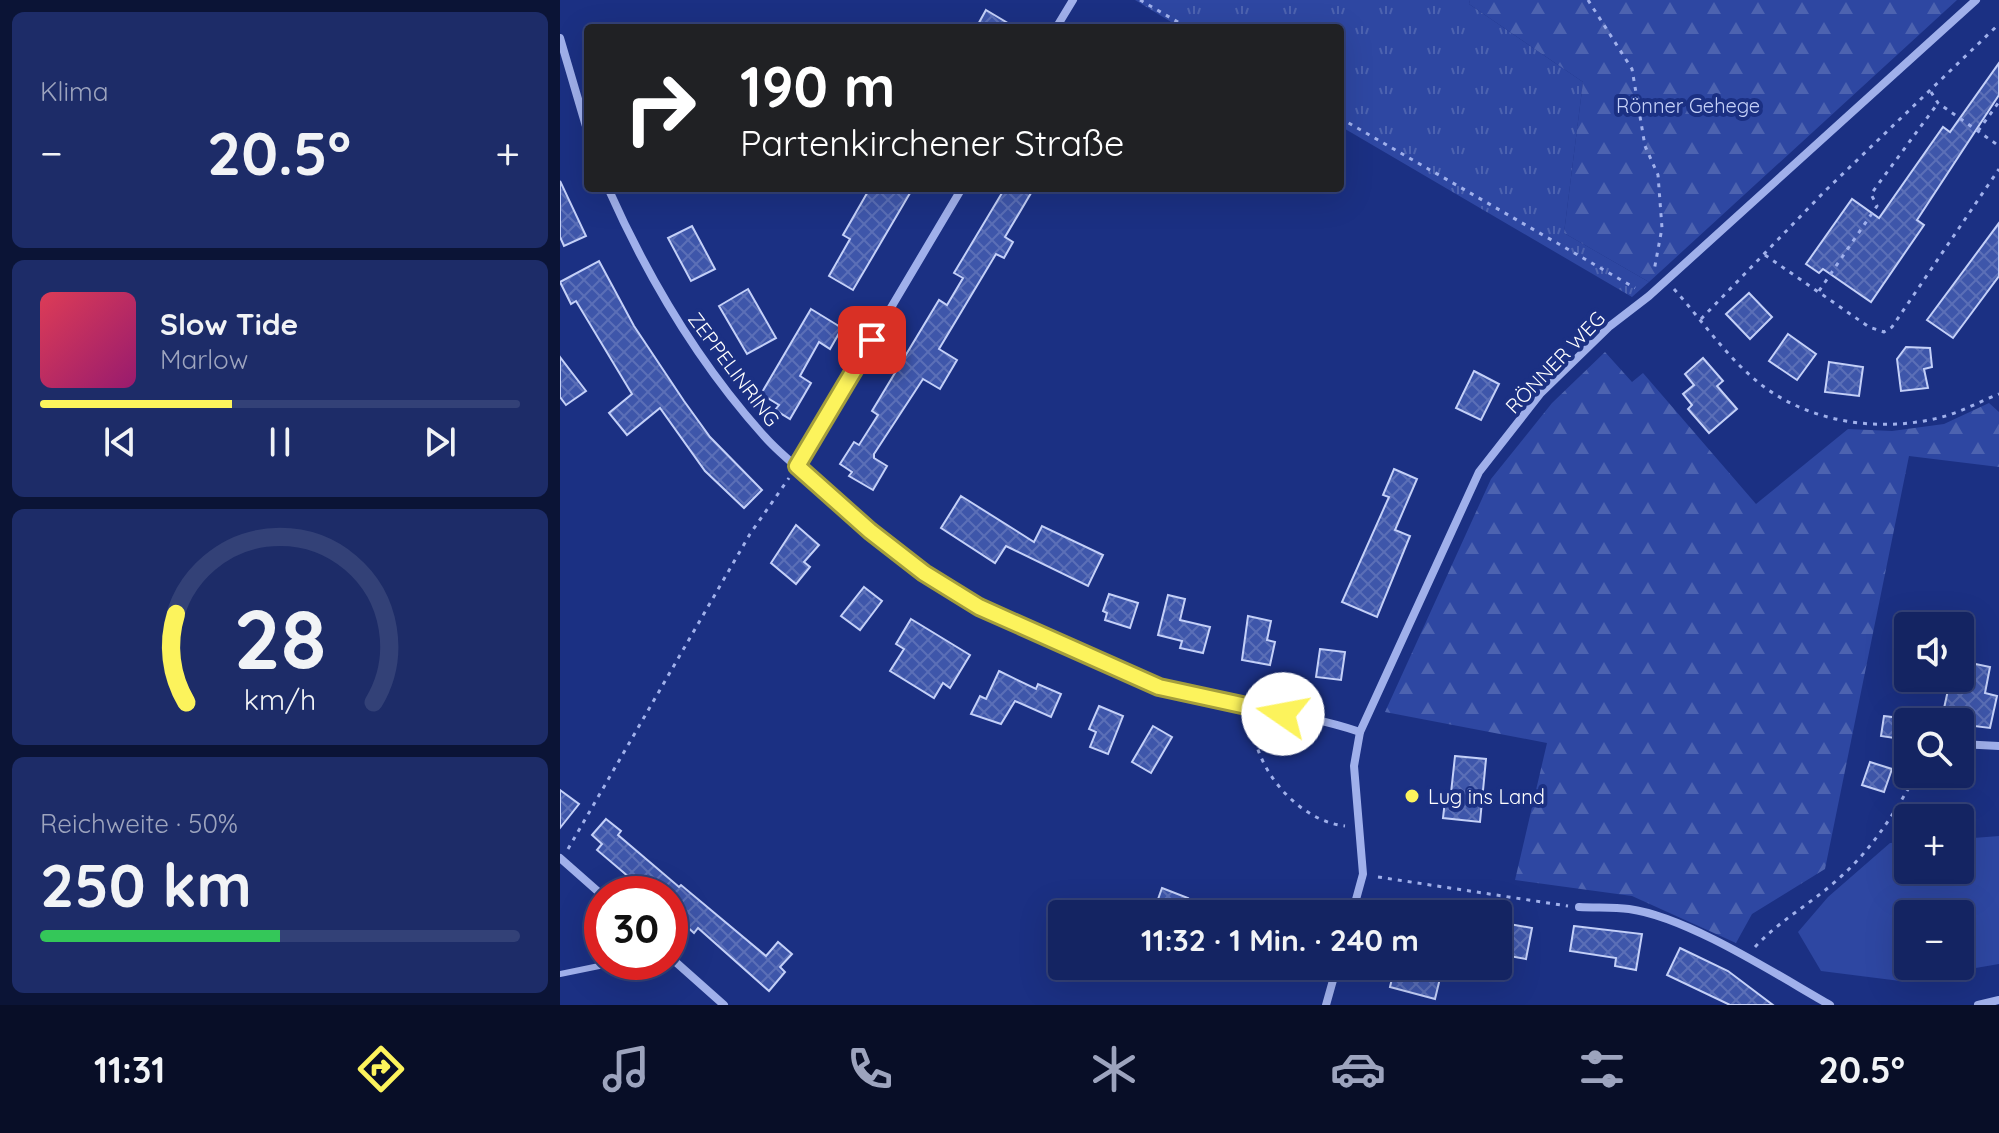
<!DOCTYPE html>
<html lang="de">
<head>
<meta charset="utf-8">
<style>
  :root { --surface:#142462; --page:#1d2c68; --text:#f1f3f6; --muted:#9da4be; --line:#334177; --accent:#fcf35c }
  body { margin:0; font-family:Quicksand,sans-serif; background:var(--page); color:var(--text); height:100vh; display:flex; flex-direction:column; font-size:30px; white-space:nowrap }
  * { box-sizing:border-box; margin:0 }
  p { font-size:26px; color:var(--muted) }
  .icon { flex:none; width:44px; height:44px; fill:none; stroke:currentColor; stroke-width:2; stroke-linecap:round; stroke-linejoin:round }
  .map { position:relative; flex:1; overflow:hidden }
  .drawer { display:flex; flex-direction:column; gap:12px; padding:12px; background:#0b1436; width:560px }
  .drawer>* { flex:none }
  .hud { position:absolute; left:24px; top:24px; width:760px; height:168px; border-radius:8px; box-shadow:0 8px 32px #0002,0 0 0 2px var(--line); background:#202124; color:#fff; overflow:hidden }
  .tools { position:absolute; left:1334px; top:612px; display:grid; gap:16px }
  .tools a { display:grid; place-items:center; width:80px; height:80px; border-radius:8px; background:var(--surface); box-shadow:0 8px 32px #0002,0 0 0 2px var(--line); font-size:40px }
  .speed { position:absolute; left:24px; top:876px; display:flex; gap:16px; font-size:40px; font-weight:700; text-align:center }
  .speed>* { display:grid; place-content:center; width:104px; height:104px; border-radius:50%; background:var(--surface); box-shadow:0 8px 32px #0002,0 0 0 2px var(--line); line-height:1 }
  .speed .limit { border:12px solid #d22; background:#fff; color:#111 }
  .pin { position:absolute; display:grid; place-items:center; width:68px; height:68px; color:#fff; margin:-34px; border-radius:16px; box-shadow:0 4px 12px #0006 }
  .me { position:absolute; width:88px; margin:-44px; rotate:282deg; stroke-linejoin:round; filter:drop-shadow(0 0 6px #0008) }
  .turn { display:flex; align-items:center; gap:28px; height:168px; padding:0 24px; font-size:36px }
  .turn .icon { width:104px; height:104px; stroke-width:2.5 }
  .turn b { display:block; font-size:56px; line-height:68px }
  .big { font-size:60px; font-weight:800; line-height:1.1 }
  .drawer .tile { flex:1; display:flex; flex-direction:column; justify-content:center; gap:12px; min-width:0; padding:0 28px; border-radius:12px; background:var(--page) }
  .drawer .dial { align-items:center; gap:0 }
  .dial svg { height:208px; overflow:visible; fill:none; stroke:var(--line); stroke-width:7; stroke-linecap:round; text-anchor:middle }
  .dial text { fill:var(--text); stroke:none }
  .song { display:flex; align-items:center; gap:24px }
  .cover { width:96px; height:96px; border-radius:12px; background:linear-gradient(135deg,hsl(350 70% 55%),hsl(320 70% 35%)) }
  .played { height:8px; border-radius:4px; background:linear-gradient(90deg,var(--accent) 40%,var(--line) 40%) }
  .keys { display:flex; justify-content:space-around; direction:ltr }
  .heat { display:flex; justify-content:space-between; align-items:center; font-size:44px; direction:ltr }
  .charge { height:12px; border-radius:6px; background:linear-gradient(90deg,#34c759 50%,var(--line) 0) }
  .trip { position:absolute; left:488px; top:900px; width:464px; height:80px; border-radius:8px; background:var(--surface); box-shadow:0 8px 32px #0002,0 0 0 2px var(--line); font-weight:800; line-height:80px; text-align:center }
  .menu { display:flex; height:128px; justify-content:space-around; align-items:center; background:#080e27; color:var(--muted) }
  .menu .icon { width:56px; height:56px }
  .menu .on { color:var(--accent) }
  .menu b { font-size:36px; color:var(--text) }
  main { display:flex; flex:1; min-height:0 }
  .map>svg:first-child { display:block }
</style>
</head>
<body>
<main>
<section class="drawer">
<div class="tile"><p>Klima</p>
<div class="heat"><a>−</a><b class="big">20.5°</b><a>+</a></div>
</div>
<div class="tile">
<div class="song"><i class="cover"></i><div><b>Slow Tide</b><p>Marlow</p></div></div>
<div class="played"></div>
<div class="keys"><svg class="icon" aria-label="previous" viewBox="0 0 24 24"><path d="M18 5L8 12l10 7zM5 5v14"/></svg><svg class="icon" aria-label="pause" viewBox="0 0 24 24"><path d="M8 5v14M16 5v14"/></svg><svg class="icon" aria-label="next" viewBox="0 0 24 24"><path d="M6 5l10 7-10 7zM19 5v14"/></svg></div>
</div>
<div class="tile dial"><svg viewBox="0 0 100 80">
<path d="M14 69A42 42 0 1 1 86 69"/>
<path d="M14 69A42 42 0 0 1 10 35" stroke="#fcf35c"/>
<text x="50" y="56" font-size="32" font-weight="700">28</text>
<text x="50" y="72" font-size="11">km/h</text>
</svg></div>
<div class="tile"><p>Reichweite · 50%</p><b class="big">250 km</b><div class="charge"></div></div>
</section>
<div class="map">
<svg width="1439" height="1005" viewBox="0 0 1439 1005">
  <defs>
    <pattern id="grass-tufts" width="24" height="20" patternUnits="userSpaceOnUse" patternTransform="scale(2)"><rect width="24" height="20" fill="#2e47a2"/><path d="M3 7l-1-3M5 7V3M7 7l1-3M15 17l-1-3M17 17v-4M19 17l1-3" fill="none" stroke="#4d63b0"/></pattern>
    <pattern id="forest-firs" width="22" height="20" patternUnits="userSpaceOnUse" patternTransform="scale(2)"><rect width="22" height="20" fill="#2e47a2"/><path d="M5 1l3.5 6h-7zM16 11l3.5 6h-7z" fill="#4d63b0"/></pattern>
    <pattern id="building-cross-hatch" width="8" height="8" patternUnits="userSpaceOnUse" patternTransform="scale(2)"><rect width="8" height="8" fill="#3e56aa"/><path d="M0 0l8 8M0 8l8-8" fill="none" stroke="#5b6fb7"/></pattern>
  </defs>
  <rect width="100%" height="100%" fill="#1b3083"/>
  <polygon fill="url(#grass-tufts)" points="575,0 910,0 909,4 1023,82 1004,233 1089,282 1072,297 780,126 780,28 621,28"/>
  <g fill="url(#forest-firs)">
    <polygon points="910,0 1397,0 1089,282 1004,233 1023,82 909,4"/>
    <polygon points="1045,352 1072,382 1083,373 1196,504 1288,429 1332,431 1384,424 1429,403 1439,412 1439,467 1349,456 1265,869 1192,914 1176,943 1072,896 955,880 987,743 825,712 931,479 992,403"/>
  </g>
  <path fill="#2e47a2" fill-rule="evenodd" d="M 1439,836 L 1439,964 L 1340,981 L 1261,971 L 1238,932 L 1268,897 L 1330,843 L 1348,842 L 1348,870 L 1400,870 L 1400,839 ZM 1348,914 L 1400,914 L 1400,966 L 1348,966 Z"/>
  <g fill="url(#building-cross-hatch)" stroke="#c4d0f8" stroke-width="2">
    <polygon points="426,10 456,28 416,28"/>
    <polygon points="1439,63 1439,95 1357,220 1364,225 1311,302 1263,269 1259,273 1246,264 1292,199 1319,218 1383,127 1390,132"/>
    <polygon points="0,181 26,236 4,246 0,237"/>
    <polygon points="310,188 353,188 293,290 269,276 290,239 283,235"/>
    <polygon points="445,188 474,188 445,237 453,242 444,258 436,254 379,349 397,360 380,389 363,379 314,454 314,458 327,466 313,490 289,476 292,472 280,464 294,442 299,445 318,415 312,411 379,300 387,305 403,278 394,273"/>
    <polygon points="1439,223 1439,276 1393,338 1367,320"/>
    <polygon points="132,226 155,269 131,281 108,238"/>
    <polygon points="39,261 74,326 124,401 150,437 202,490 184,508 145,471 100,408 67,435 49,413 72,394 16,301 11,304 0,282"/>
    <polygon points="188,289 216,338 187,354 159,306"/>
    <polygon points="1189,293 1212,317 1190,339 1166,314"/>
    <polygon points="251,309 282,328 270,349 259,342 240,376 251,383 230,419 215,410 219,405 201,394"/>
    <polygon points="1228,334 1256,354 1237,380 1209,361"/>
    <polygon points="1346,347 1370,348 1372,367 1364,369 1368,388 1341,391 1337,359"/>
    <polygon points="0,357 26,391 6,405 0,397"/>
    <polygon points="1143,358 1163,381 1157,386 1177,409 1149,433 1128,409 1132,405 1123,394 1134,385 1125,374"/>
    <polygon points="1269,362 1303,367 1299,396 1265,392"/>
    <polygon points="914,371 939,384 921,420 896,408"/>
    <polygon points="834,469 857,479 835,530 850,536 817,617 782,602 829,497 823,495"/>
    <polygon points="401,496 474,542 482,526 543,555 528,586 446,546 435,563 381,528"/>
    <polygon points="236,525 259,545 244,562 250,567 236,584 211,563"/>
    <polygon points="304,587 322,601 300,630 281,616"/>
    <polygon points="549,594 578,603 570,628 545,620 547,613 543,611"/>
    <polygon points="608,595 625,599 620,620 650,627 643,653 620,648 622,641 598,635"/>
    <polygon points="688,616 711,621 707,640 715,642 710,665 682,660"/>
    <polygon points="351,619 410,655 390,688 383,683 374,698 330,671 344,649 336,644"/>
    <polygon points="760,649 785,652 781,680 756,677"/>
    <polygon points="1406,662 1430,667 1425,693 1437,696 1430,728 1381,722 1390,681 1401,684"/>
    <polygon points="439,671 476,689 478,684 501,694 491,717 455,701 441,724 411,714 420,696 426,699"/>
    <polygon points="539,706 563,716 548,754 530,747 536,732 529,729"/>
    <polygon points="1324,716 1348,719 1348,740 1321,736"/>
    <polygon points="593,726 612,737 591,773 572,762"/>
    <polygon points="895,756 926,759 920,822 883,818 886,792 891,793"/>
    <polygon points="1310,762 1332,769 1324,792 1302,785"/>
    <polygon points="0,790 19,804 0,828"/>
    <polygon points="46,819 61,831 58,835 119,887 121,885 206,956 218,942 232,954 220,967 225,972 209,991 138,928 134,933 115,916 120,910 110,901 110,894 102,894 95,887 89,894 37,850 42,844 32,835"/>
    <polygon points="602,888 628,898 622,914 596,905"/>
    <polygon points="938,922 972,928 966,959 938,954"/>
    <polygon points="1014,926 1082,934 1076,970 1055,966 1056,958 1010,951"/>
    <polygon points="1120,948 1168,971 1213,1005 1170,1005 1107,975"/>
    <polygon points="835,966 882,970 875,999 830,987"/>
  </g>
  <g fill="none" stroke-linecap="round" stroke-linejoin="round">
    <g stroke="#a0b0eb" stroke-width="3" stroke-dasharray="4 6" stroke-linecap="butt">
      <polyline points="580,0 628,28"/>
      <polyline points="1028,0 1072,69 1085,146 1098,175 1102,228 1094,271"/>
      <polyline points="1371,92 1378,103 1439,146"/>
      <polyline points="780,118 1075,288"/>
      <polyline points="1418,131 1439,102"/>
      <polyline points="1205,255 1309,327 1324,332 1332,327 1439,169"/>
      <path d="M 1114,289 C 1140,318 1163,352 1192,377 C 1242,422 1318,434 1382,417 C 1401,412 1421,401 1439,394"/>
      <polyline points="1259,291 1317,206 1311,194 1378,103"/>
      <polyline points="1141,319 1266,190 1439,24"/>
      <path d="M 693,720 C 692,767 738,821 785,826"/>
      <polyline points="8,849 190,534 229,478"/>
      <polyline points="818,877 1008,906"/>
      <path d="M 1195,947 C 1220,920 1249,905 1276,881 C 1312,850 1333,815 1357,774"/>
    </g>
    <g stroke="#a0b0eb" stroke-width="6">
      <polyline points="739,966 773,980"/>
      <polyline points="0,974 44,965 91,962"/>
    </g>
    <g stroke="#a0b0eb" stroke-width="8">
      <polyline points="496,28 513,0"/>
      <polyline points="0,38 28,133"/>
      <path d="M 48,188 C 88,278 139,364 205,437 C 221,455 241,470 259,486 C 346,564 424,614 533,659 C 555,668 577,680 600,687 C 665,707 735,710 800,732"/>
      <polyline points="237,466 402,188"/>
      <polyline points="1400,744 1439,746"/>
      <polyline points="0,858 42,895"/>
      <path d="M 1019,907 C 1036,908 1053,907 1069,909 C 1128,917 1217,975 1270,1005"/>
      <polyline points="792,914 803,874 794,766 800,732 919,472 980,394 1050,326 1089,296 1416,0"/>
      <polyline points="110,957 164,1005"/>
      <polyline points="766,1005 777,966"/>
      <polyline points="1418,1005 1439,1000"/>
    </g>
  </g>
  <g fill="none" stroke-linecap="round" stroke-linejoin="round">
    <defs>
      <polyline id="route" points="312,340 237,466 310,531 364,573 419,607 599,687 723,714"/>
    </defs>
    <use href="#route" stroke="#a49e3c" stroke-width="20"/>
    <use href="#route" stroke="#fcf35c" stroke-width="14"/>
  </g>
  <circle fill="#fcf35c" stroke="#1b3083" stroke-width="3" cx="852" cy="796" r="8"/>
  <g text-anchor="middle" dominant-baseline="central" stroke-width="8" stroke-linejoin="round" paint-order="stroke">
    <g font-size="20" fill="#c4d0f8" stroke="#1b3083">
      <text x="1128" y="105">Rönner Gehege</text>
    </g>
    <g font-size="20" fill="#fff" stroke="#1b3083">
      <text transform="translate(995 362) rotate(-46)">RÖNNER WEG</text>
      <text transform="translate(174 369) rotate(53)">ZEPPELINRING</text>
    </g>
    <g font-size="20" fill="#fff" stroke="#1b3083" text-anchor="start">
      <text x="868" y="796">Lug ins Land</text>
    </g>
  </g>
</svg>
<div class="tools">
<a><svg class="icon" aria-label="sound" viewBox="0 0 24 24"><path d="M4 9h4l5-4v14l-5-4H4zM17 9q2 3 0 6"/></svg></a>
<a><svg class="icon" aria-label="search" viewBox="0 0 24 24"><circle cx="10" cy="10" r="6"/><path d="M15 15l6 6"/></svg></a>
<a>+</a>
<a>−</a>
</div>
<div class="speed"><div class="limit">30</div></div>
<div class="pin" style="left:312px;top:340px;background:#d93025"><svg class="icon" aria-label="arrive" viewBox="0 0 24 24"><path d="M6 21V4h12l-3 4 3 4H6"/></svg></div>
<svg class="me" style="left:723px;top:714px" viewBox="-20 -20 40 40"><circle r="19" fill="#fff"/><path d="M0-13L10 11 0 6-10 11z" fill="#fcf35c"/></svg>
<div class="trip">11:32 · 1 Min. · 240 m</div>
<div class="hud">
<div class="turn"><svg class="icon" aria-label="right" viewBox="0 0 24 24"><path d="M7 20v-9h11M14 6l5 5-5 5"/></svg><div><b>190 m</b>Partenkirchener Straße</div></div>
</div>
</div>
</main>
<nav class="menu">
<b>11:31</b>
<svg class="icon on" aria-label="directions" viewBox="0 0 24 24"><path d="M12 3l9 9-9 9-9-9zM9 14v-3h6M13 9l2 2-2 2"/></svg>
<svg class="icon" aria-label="music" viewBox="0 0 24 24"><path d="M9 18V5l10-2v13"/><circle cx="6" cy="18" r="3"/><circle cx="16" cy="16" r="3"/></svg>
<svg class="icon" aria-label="phone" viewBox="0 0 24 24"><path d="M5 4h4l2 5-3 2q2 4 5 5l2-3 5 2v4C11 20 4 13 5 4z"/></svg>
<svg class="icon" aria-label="climate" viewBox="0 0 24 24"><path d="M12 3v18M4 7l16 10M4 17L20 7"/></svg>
<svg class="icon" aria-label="car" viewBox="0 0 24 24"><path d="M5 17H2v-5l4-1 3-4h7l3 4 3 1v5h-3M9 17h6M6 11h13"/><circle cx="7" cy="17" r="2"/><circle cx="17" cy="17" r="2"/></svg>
<svg class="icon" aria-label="filters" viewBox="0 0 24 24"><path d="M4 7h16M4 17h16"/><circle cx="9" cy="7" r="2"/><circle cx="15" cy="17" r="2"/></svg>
<b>20.5°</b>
</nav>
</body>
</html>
